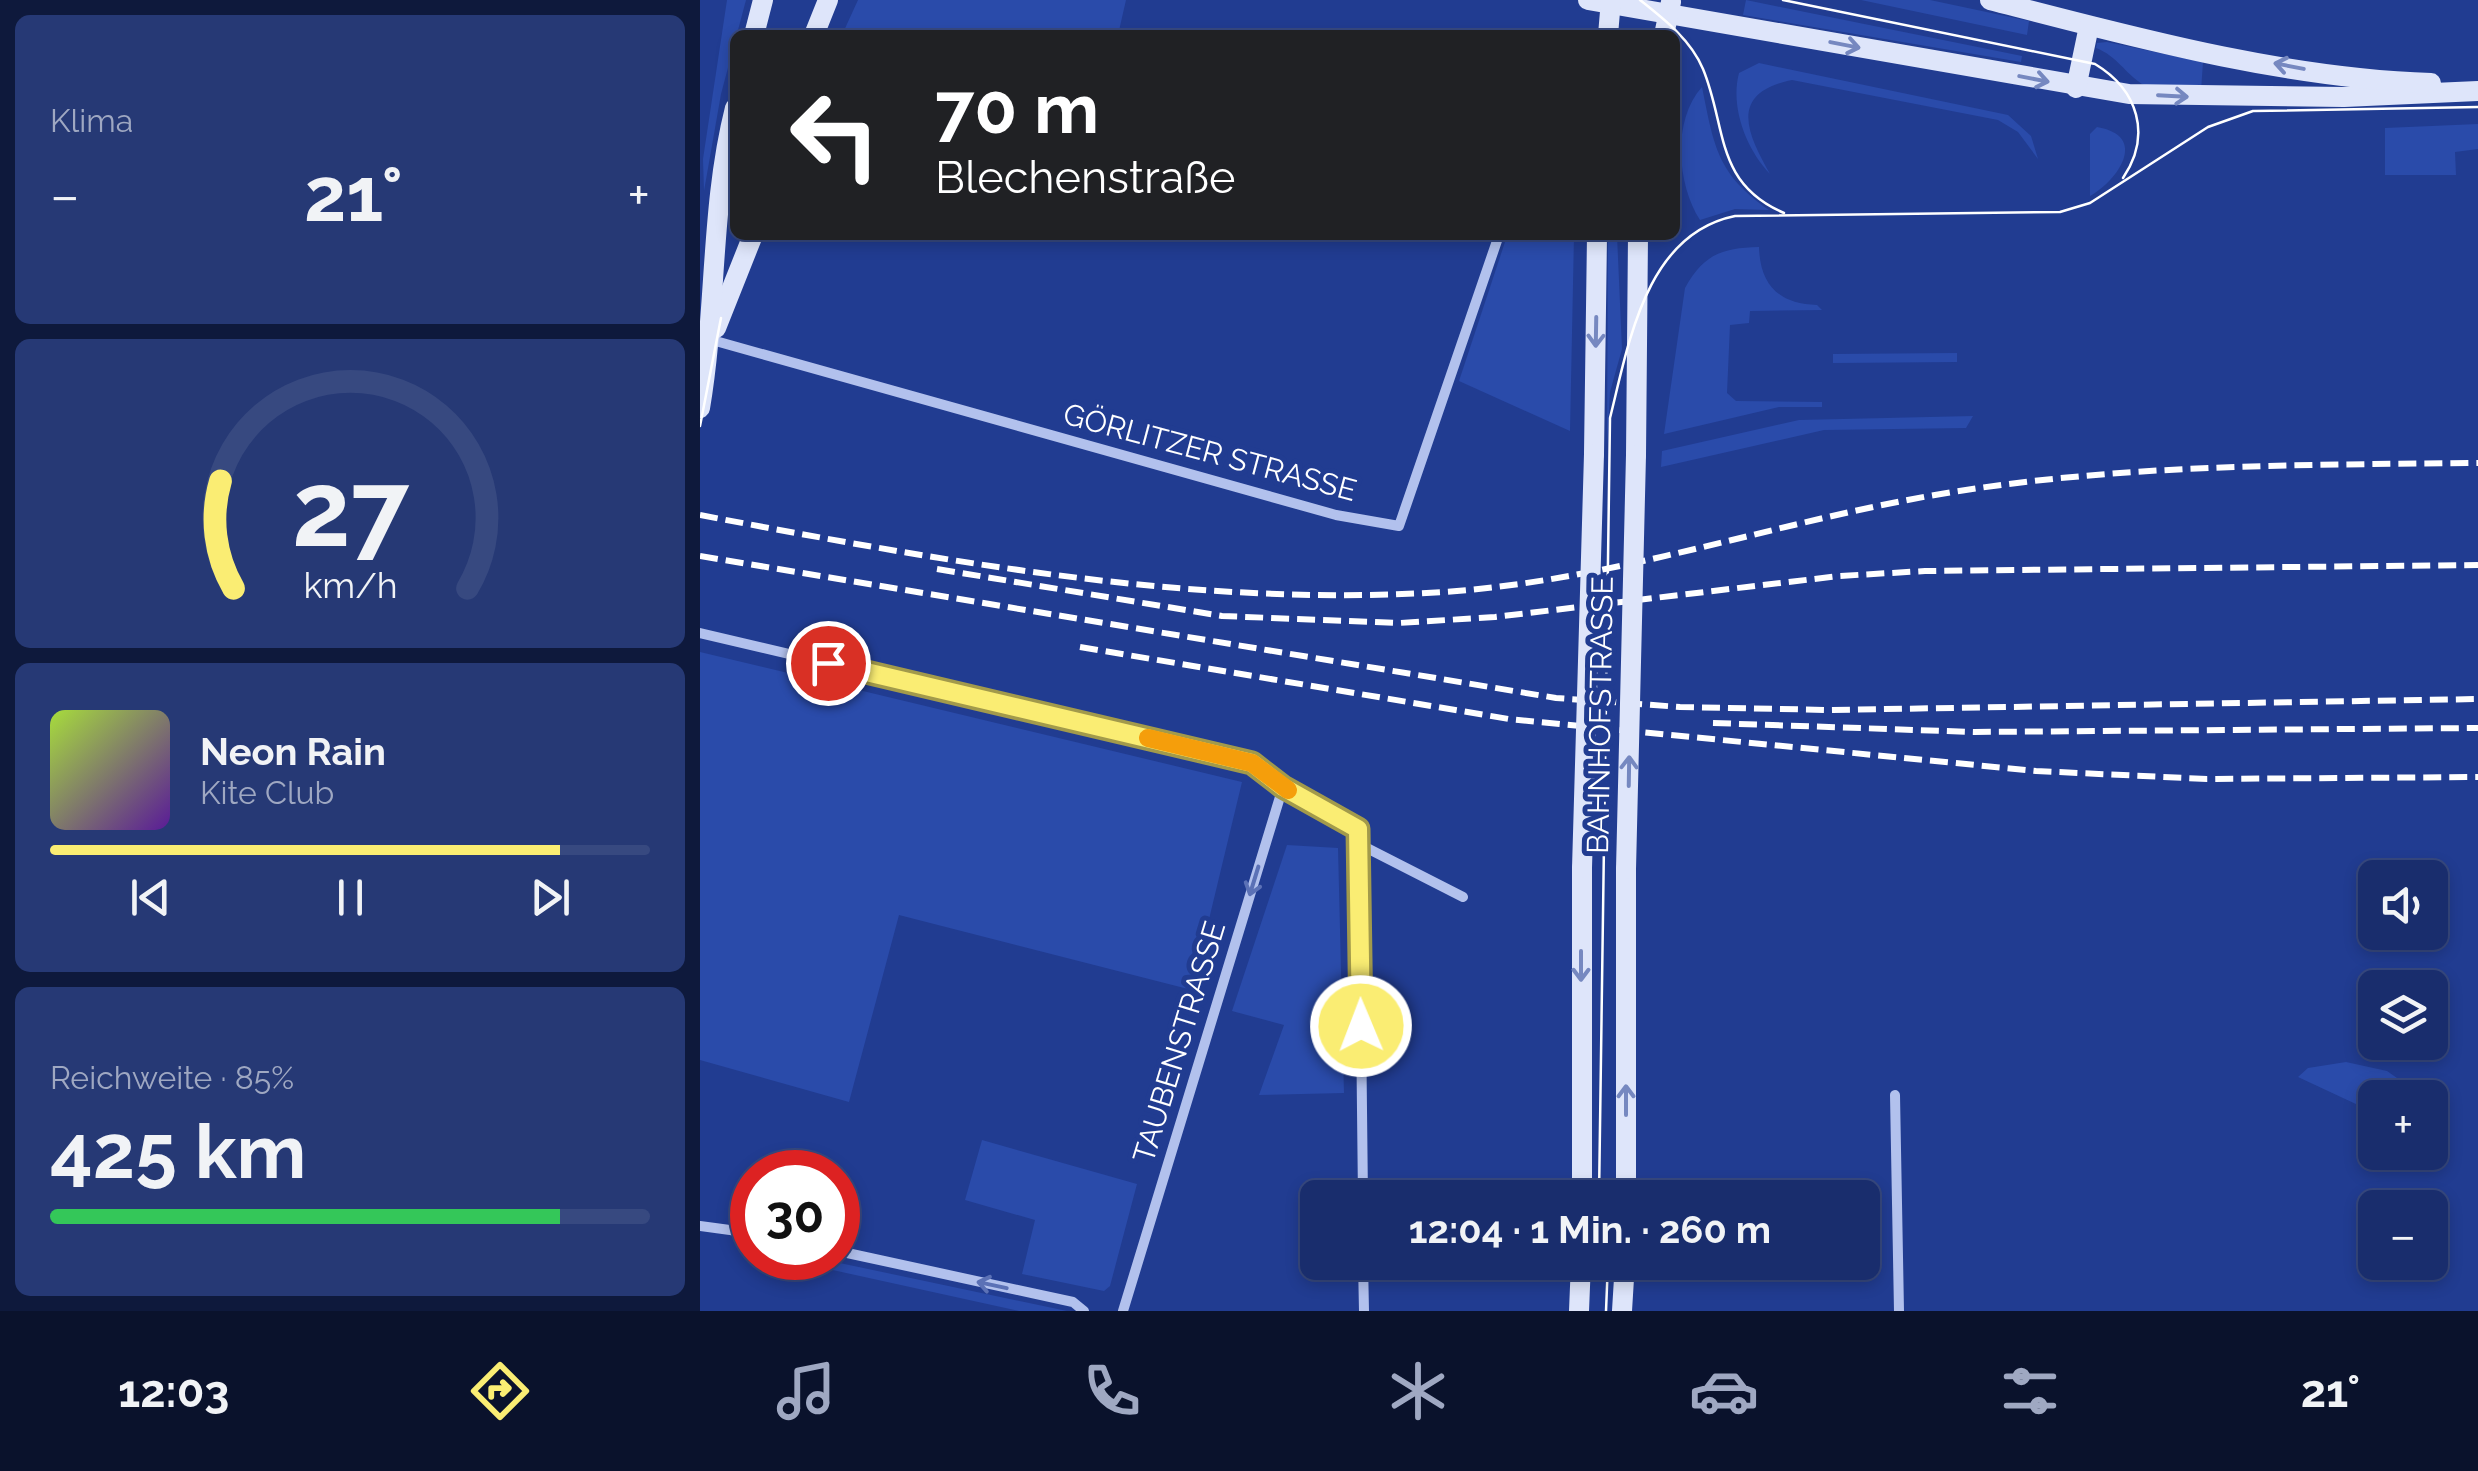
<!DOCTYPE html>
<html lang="de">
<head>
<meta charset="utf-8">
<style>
  :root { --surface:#192d6d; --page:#263975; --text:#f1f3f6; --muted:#9fa8c2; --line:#374980; --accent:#faed73 }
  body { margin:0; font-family:Raleway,sans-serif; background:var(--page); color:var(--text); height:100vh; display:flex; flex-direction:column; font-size:38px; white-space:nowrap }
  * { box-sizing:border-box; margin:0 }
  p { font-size:32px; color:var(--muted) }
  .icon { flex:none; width:55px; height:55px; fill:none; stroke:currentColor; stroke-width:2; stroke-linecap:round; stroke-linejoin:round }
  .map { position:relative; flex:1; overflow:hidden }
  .side { display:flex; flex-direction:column; gap:15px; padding:15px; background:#0e193c; width:700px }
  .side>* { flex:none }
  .top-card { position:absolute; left:30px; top:30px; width:950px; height:210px; border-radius:15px; box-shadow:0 5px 15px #0003,0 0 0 2px var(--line); background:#202124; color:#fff; overflow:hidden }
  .tools { position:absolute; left:1658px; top:860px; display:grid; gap:20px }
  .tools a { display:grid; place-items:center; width:90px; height:90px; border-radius:15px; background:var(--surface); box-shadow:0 5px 15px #0003,0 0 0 2px var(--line); font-size:50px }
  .speed { position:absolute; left:30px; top:1150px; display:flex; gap:20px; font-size:50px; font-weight:700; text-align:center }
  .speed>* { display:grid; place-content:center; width:130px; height:130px; border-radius:50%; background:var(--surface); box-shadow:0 5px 15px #0003,0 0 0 2px var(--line); line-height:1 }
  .speed .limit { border:15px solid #d22; background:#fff; color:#111 }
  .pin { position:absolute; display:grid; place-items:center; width:85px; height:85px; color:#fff; margin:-42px; border:5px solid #fff; border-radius:50%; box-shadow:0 2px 10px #0007 }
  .me { position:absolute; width:110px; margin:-55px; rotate:359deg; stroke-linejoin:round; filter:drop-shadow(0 0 8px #0008) }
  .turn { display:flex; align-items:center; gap:35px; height:210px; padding:0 40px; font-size:45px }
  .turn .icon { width:130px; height:130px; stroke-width:2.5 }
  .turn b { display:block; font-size:70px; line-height:85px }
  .big { font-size:75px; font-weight:700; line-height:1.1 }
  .side .widget { flex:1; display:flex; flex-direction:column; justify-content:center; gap:15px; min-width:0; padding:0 35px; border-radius:15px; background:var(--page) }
  .side .dial { align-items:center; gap:0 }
  .dial svg { height:260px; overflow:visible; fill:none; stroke:var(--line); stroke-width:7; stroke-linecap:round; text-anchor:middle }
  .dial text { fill:var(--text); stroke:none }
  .song { display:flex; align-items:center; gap:30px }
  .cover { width:120px; height:120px; border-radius:15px; background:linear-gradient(135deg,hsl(80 70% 55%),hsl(270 70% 35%)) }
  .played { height:10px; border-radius:5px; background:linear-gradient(90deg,var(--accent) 85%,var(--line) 85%) }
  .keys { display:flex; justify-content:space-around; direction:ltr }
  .heat { display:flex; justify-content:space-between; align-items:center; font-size:55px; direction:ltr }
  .charge { height:15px; border-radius:8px; background:linear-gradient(90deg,#34c759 85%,var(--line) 0) }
  .trip { position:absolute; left:600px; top:1180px; width:580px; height:100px; border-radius:15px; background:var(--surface); box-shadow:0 5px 15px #0003,0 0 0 2px var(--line); font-weight:700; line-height:100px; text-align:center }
  .tabs { display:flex; height:160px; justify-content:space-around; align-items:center; background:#0a122c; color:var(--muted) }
  .tabs .icon { width:70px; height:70px }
  .tabs .selected { color:var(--accent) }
  .tabs b { font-size:45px; color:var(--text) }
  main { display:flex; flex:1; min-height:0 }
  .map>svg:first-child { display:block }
</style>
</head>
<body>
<main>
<section class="side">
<div class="widget"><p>Klima</p>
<div class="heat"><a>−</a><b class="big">21°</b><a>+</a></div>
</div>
<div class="widget dial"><svg viewBox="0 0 100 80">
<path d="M14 69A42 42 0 1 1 86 69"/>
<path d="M14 69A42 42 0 0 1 10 36" stroke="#faed73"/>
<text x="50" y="56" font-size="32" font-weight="700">27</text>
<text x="50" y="72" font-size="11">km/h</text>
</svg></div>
<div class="widget">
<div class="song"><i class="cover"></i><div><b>Neon Rain</b><p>Kite Club</p></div></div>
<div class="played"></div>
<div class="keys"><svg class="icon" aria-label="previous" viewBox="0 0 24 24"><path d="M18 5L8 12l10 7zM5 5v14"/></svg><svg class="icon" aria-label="pause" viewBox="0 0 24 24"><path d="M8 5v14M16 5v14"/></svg><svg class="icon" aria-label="next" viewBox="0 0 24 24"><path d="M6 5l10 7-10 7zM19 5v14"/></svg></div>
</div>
<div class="widget"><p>Reichweite · 85%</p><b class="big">425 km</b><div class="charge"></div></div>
</section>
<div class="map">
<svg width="1778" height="1311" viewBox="0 0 1778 1311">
  <rect width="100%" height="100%" fill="#213c91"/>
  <g fill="#2a4baa">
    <polygon points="27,0 46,0 21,94 4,191 3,159"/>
    <polygon points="158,0 426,0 418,35 142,35"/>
    <polygon points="1046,0 1322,56 1321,62 1043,15"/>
    <polygon points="1161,0 1230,0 1329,21 1327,35"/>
    <path d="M 1407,42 L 1503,62 L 1501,91 C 1483,90 1457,93 1442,84 C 1425,73 1417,56 1396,48 L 1397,43 Z"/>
    <path d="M 1059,63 L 1308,115 L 1331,136 L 1338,159 L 1318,132 L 1298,120 L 1092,80 C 1027,93 1048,135 1070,174 C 1046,149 1030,107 1039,73 Z"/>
    <path d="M 1002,87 C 1014,146 1017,174 1069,210 L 1035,209 L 1000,220 C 977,184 972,120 1002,87 Z"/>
    <polygon points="1778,124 1778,149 1755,152 1756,175 1685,175 1685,128"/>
    <path d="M 1397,127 C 1449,136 1418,180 1390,196 L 1390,134 Z"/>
    <polygon points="819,235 874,235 870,431 759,381 805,242"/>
    <polygon points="908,235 917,235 922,349 910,392 907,446"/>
    <path d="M 1059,247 C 1060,285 1079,304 1117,305 L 1122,310 L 1050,311 L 1049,323 L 1030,325 L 1027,393 L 1036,401 L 1122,402 L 1122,407 L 1079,407 L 964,434 L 985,288 C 1004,254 1022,248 1059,247 Z"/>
    <polygon points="1257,353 1257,362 1133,363 1133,354"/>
    <polygon points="1273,416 1266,428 1124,430 961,467 962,451 1099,420"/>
    <polygon points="0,652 542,782 492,990 199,915 149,1102 0,1060"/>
    <polygon points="587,845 638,848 644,1093 559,1095 584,1025 532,1011"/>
    <polygon points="1646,1062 1687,1071 1724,1097 1675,1098 1675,1105 1661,1099 1658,1105 1598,1077 1608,1068"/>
    <polygon points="282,1140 437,1184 410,1286 404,1291 322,1274 335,1220 265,1200"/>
    <polygon points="78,1258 116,1258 367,1311 319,1311"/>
  </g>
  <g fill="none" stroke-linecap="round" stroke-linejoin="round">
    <g stroke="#b2c1ed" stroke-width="10">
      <polyline points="12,340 636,515 699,526 799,235"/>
      <polyline points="0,633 552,763 583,787 658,829 659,844 763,897"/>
      <polyline points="659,844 663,1198"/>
      <polyline points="1195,1095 1199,1311"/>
      <polyline points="0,1226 52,1233"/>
      <polyline points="138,1251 373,1302 384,1311"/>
      <polyline points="663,1262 664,1311"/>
      <polyline points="423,1311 583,787"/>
    </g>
    <g stroke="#dee5fa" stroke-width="20">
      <polyline points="888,0 1429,94 1644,97 1778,91"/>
      <path d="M 1290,0 C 1433,37 1582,78 1731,83"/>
      <polyline points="54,35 63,0"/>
      <polyline points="114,35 128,0"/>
      <polyline points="908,35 911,0"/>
      <polyline points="964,35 971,2"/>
      <polyline points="1376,88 1389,26"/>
      <polyline points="16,328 53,235"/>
      <path d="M 0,408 C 17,308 10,207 35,108"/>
      <polyline points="894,454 897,235"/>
      <polyline points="936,455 938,235"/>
      <polyline points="882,1198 882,868"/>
      <polyline points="926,1198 926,869"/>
      <polyline points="879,1311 881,1262"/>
      <polyline points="922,1311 925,1262"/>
    </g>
    <g stroke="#fff" stroke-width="2.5">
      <path d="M 940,0 C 964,19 991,40 1003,69 C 1027,127 1014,183 1084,213"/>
      <path d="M 1083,0 L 1395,64 C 1438,90 1452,135 1423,178"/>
      <polyline points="0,426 21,318"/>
      <path d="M 899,1198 L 910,418 C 929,342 946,234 1035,216 L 1360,212 L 1390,203 L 1508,127 L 1553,111 L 1778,107"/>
      <polyline points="906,1311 908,1262"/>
    </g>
    <g stroke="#fff" stroke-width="6" stroke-dasharray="18 8" stroke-linecap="butt">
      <path d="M 0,515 C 242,561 496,608 743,592 C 910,581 1066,525 1229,496 C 1411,464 1594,465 1778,463"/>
      <polyline points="0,556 856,698 980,707 1130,710 1778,699"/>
      <polyline points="237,569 522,616 699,623 795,617 1139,576 1225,571 1778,565"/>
      <polyline points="380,647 809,719 1336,771 1507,779 1778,777"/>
      <polyline points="1013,723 1274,732 1778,728"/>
    </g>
    <g stroke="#dee5fa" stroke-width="20">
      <polyline points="882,868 894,454"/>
      <polyline points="926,869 936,455"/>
    </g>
  </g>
  <defs><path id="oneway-shaft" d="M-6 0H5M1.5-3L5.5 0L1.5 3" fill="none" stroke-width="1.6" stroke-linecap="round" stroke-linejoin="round" transform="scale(2.5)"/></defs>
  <g stroke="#7688c0">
    <use href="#oneway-shaft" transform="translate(1145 45) rotate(11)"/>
    <use href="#oneway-shaft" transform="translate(1589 66) rotate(-169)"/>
    <use href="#oneway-shaft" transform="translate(1334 79) rotate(11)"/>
    <use href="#oneway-shaft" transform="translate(1473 96) rotate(3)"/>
    <use href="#oneway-shaft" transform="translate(896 332) rotate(91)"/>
    <use href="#oneway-shaft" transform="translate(929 771) rotate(-89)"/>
    <use href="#oneway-shaft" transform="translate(881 966) rotate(90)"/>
    <use href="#oneway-shaft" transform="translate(926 1100) rotate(-90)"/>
  </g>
  <g stroke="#5b71b6">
    <use href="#oneway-shaft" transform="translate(554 881) rotate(107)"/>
    <use href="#oneway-shaft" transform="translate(292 1285) rotate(-168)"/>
  </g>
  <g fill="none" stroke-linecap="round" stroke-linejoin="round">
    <defs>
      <polyline id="route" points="128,663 552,763 583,787 658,829 661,1026"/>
    </defs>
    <use href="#route" stroke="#a29a4b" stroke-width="25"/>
    <use href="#route" stroke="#faed73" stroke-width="18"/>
    <polyline stroke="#f59e0b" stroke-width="18" points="448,738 552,763 588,790"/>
  </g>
  <g text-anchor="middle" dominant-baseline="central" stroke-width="10" stroke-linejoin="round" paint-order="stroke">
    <g font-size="30" fill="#fff" stroke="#213c91">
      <text transform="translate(510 452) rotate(15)">GÖRLITZER STRASSE</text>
      <text transform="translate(900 715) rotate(-89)">BAHNHOFSTRASSE</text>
      <text transform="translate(479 1042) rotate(-73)">TAUBENSTRASSE</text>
    </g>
  </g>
</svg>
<div class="tools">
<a><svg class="icon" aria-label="sound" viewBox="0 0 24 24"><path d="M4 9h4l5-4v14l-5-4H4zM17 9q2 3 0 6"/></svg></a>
<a><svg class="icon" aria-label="layers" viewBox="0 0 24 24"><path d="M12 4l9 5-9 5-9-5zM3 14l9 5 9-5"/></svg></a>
<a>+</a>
<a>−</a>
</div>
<div class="speed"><div class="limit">30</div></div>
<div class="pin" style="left:128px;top:663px;background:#d93025"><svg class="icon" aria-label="arrive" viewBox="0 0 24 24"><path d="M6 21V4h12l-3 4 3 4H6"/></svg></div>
<svg class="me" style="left:661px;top:1026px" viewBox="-20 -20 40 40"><circle r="17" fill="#faed73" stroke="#fff" stroke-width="3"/><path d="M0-11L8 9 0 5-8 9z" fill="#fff"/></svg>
<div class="trip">12:04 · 1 Min. · 260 m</div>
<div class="top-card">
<div class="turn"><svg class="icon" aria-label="left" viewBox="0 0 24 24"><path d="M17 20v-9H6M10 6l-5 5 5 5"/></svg><div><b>70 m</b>Blechenstraße</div></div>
</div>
</div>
</main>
<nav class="tabs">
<b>12:03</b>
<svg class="icon selected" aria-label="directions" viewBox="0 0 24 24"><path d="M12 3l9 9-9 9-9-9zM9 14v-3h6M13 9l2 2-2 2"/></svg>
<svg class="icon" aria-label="music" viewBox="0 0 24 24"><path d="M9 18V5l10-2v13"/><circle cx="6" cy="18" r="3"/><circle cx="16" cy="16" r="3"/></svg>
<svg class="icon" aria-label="phone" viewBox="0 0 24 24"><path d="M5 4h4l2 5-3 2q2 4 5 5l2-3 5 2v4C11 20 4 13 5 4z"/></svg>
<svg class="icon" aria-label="climate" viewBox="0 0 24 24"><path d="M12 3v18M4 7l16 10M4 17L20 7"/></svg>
<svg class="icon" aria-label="car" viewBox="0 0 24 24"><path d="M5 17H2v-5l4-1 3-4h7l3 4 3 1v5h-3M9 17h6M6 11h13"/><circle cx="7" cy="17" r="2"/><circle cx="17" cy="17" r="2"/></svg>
<svg class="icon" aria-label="filters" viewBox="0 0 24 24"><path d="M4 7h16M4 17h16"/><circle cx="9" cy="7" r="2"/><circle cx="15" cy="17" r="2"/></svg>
<b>21°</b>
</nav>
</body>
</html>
